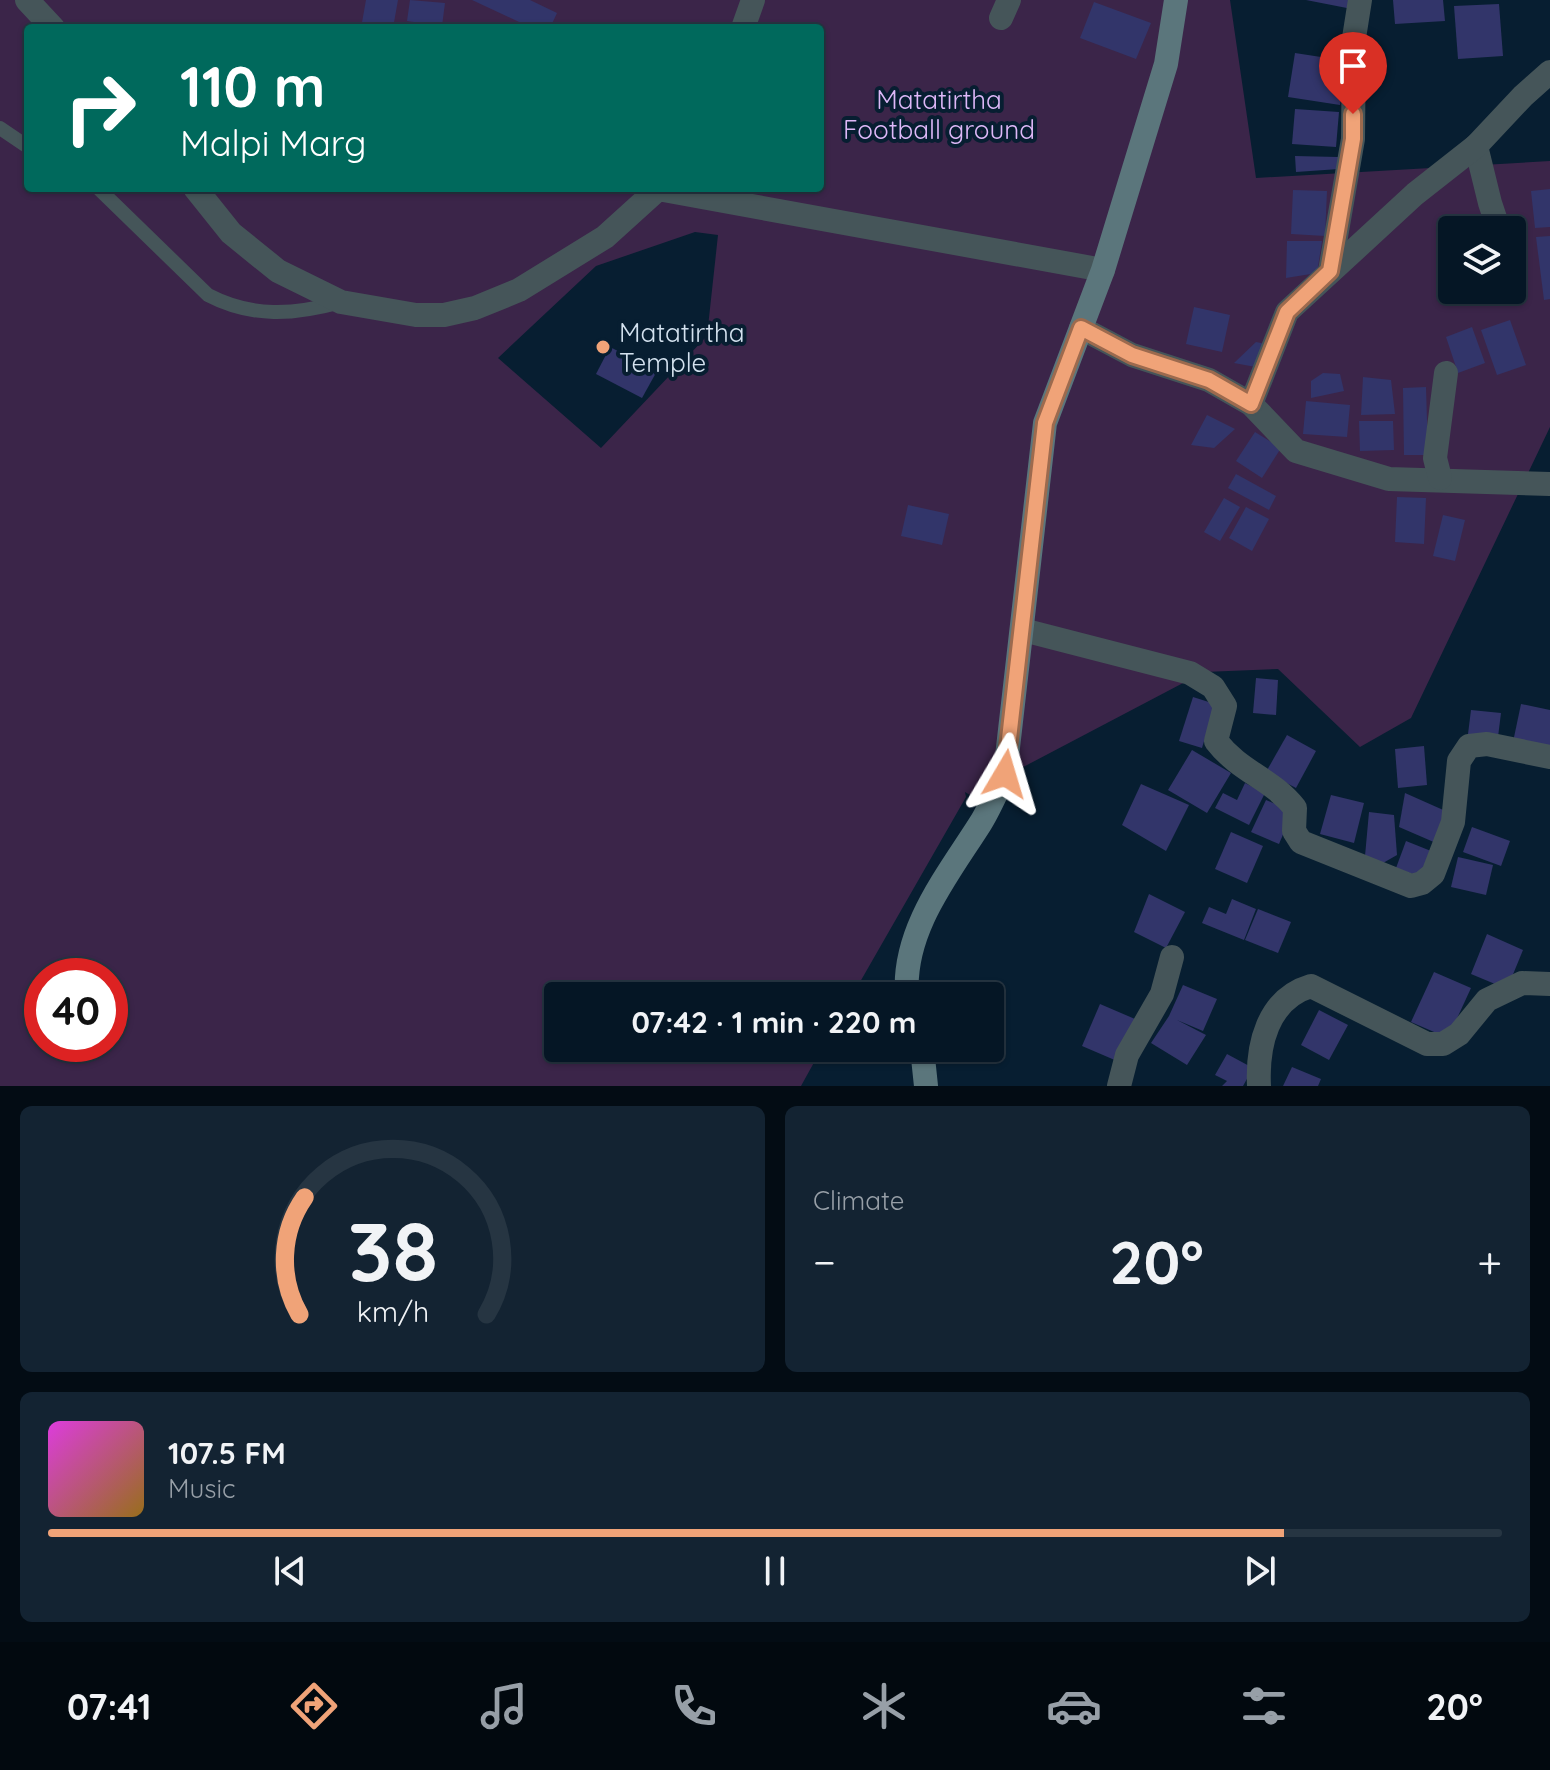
<!DOCTYPE html>
<html lang="en">
<head>
<meta charset="utf-8">
<style>
  :root { --surface:#051625; --page:#132332; --text:#f1f3f6; --muted:#979fa7; --line:#263542; --accent:#f0a378 }
  body { margin:0; font-family:Quicksand,sans-serif; background:var(--page); color:var(--text); height:100vh; display:flex; flex-direction:column; font-size:30px; white-space:nowrap }
  * { box-sizing:border-box; margin:0 }
  p { font-size:26px; color:var(--muted) }
  .icon { flex:none; width:44px; height:44px; fill:none; stroke:currentColor; stroke-width:2; stroke-linecap:round; stroke-linejoin:round }
  .map { position:relative; height:1086px; overflow:hidden }
  .sheet { display:flex; flex-direction:column; gap:20px; padding:20px; background:#030c14; flex:1 }
  .sheet>* { flex:none }
  .hud { position:absolute; left:24px; top:24px; width:800px; height:168px; border-radius:8px; box-shadow:0 2px 6px #0004,0 0 0 2px var(--line); background:#00695c; color:#fff; overflow:hidden }
  .controls { position:absolute; left:1438px; top:216px; display:grid; gap:16px }
  .controls a { display:grid; place-items:center; width:88px; height:88px; border-radius:8px; background:var(--surface); box-shadow:0 2px 6px #0004,0 0 0 2px var(--line); font-size:40px }
  .speed { position:absolute; left:24px; top:958px; display:flex; gap:16px; font-size:40px; font-weight:700; text-align:center }
  .speed>* { display:grid; place-content:center; width:104px; height:104px; border-radius:50%; background:var(--surface); box-shadow:0 2px 6px #0004,0 0 0 2px var(--line); line-height:1 }
  .speed .limit { border:12px solid #d22; background:#fff; color:#111 }
  .pin { position:absolute; display:grid; place-items:center; width:68px; height:68px; color:#fff; margin:-82px -34px; border-radius:50% 50% 50% 0; rotate:-45deg; box-shadow:0 0 8px #0007 }
  .pin .icon { rotate:45deg }
  .me { position:absolute; width:88px; margin:-44px; rotate:7deg; stroke-linejoin:round; filter:drop-shadow(0 0 6px #0008) }
  .turn { display:flex; align-items:center; gap:28px; height:168px; padding:0 24px; font-size:36px }
  .turn .icon { width:104px; height:104px; stroke-width:2.5 }
  .turn b { display:block; font-size:56px; line-height:68px }
  .big { font-size:60px; font-weight:700; line-height:1.1 }
  .sheet .tile { flex:1; display:flex; flex-direction:column; justify-content:center; gap:12px; min-width:0; padding:0 28px; border-radius:12px; background:var(--page) }
  .sheet .dial { align-items:center; gap:0 }
  .dial svg { height:208px; overflow:visible; fill:none; stroke:var(--line); stroke-width:7; stroke-linecap:round; text-anchor:middle }
  .dial text { fill:var(--text); stroke:none }
  .song { display:flex; align-items:center; gap:24px }
  .cover { width:96px; height:96px; border-radius:12px; background:linear-gradient(135deg,hsl(300 70% 55%),hsl(40 70% 35%)) }
  .played { height:8px; border-radius:4px; background:linear-gradient(90deg,var(--accent) 85%,var(--line) 85%) }
  .keys { display:flex; justify-content:space-around; direction:ltr }
  .heat { display:flex; justify-content:space-between; align-items:center; font-size:44px; direction:ltr }
  .sheet .tiles { flex:1; display:grid; gap:20px; grid-template-columns:1fr 1fr }
  .tile:last-child { grid-column:span 2 }
  .trip { position:absolute; left:544px; top:982px; width:460px; height:80px; border-radius:8px; background:var(--surface); box-shadow:0 2px 6px #0004,0 0 0 2px var(--line); font-weight:700; line-height:80px; text-align:center }
  .tabs { display:flex; height:128px; justify-content:space-around; align-items:center; background:#02090f; color:var(--muted) }
  .tabs .icon { width:56px; height:56px }
  .tabs .on { color:var(--accent) }
  .tabs b { font-size:36px; color:var(--text) }
  .map>svg:first-child { display:block }
</style>
</head>
<body>
<div class="map">
<svg width="1550" height="1086" viewBox="0 0 1550 1086">
  <rect width="100%" height="100%" fill="#071e31"/>
  <path fill="#3b2549" fill-rule="evenodd" d="M 0,0 L 1230,0 L 1256,178 L 1550,161 L 1550,427 L 1411,718 L 1360,747 L 1278,669 L 1204,672 L 970,795 L 965,792 L 966,797 L 852,996 L 558,996 L 558,1048 L 822,1048 L 801,1086 L 0,1086 ZM 28,28 L 820,28 L 820,188 L 28,188 ZM 1452,230 L 1512,230 L 1512,290 L 1452,290 ZM 695,232 L 718,235 L 707,336 L 601,448 L 498,358 L 596,266 ZM 42,976 L 110,976 L 110,1044 L 42,1044 Z"/>
  <g fill="#32356a">
    <polygon points="366,0 398,0 393,28 361,28"/>
    <polygon points="410,0 445,3 442,26 407,21"/>
    <polygon points="472,0 530,0 557,13 550,28 532,28"/>
    <polygon points="1306,0 1353,0 1352,9"/>
    <polygon points="1393,0 1443,0 1445,21 1395,24"/>
    <polygon points="1094,2 1151,23 1136,59 1080,38"/>
    <polygon points="1499,4 1503,56 1458,59 1454,6"/>
    <polygon points="1295,53 1347,61 1340,105 1288,97"/>
    <polygon points="1295,109 1339,112 1336,147 1292,144"/>
    <polygon points="1295,156 1338,157 1339,169 1296,172"/>
    <polygon points="1550,189 1550,227 1535,228 1531,191"/>
    <polygon points="1293,190 1327,191 1325,236 1291,234"/>
    <polygon points="1550,236 1550,299 1544,300 1536,237"/>
    <polygon points="1287,241 1322,241 1317,273 1286,278"/>
    <polygon points="1194,307 1230,315 1222,352 1186,344"/>
    <polygon points="1510,320 1526,365 1497,375 1481,330"/>
    <polygon points="1472,327 1485,363 1458,373 1446,337"/>
    <polygon points="1256,342 1266,344 1261,368 1234,363"/>
    <polygon points="610,347 657,371 642,398 596,374"/>
    <polygon points="1323,373 1340,374 1344,391 1311,398 1311,381"/>
    <polygon points="1363,377 1391,380 1395,414 1361,415"/>
    <polygon points="1426,387 1428,455 1404,455 1403,388"/>
    <polygon points="1306,401 1350,405 1347,437 1303,434"/>
    <polygon points="1207,415 1235,429 1214,448 1191,445"/>
    <polygon points="1359,421 1393,421 1394,450 1360,451"/>
    <polygon points="1255,432 1281,448 1262,478 1236,461"/>
    <polygon points="1236,474 1276,496 1269,510 1228,488"/>
    <polygon points="1397,497 1426,498 1424,544 1395,542"/>
    <polygon points="1224,498 1240,507 1220,541 1204,532"/>
    <polygon points="908,505 949,514 942,545 901,536"/>
    <polygon points="1246,507 1269,519 1252,551 1229,538"/>
    <polygon points="1443,515 1465,520 1455,561 1433,556"/>
    <polygon points="1256,678 1278,680 1276,715 1253,713"/>
    <polygon points="1193,697 1215,704 1202,748 1179,741"/>
    <polygon points="1521,704 1550,710 1550,749 1513,742"/>
    <polygon points="1471,710 1501,713 1498,737 1468,734"/>
    <polygon points="1287,735 1316,751 1296,788 1266,772"/>
    <polygon points="1424,746 1427,785 1398,788 1395,749"/>
    <polygon points="1192,750 1231,773 1207,813 1168,790"/>
    <polygon points="1245,783 1265,793 1249,825 1215,808 1223,793 1237,800"/>
    <polygon points="1141,784 1189,805 1166,851 1122,825"/>
    <polygon points="1405,793 1450,813 1436,843 1399,827"/>
    <polygon points="1331,795 1364,803 1354,843 1320,834"/>
    <polygon points="1266,800 1293,811 1279,844 1251,832"/>
    <polygon points="1369,812 1394,815 1397,855 1383,863 1365,856"/>
    <polygon points="1472,827 1510,841 1501,866 1463,852"/>
    <polygon points="1231,832 1263,846 1247,883 1215,869"/>
    <polygon points="1406,841 1431,851 1421,877 1396,868"/>
    <polygon points="1458,857 1493,865 1486,895 1451,887"/>
    <polygon points="1149,894 1185,912 1166,948 1134,932"/>
    <polygon points="1232,899 1256,909 1244,940 1202,923 1209,907 1226,914"/>
    <polygon points="1258,909 1291,922 1278,953 1245,940"/>
    <polygon points="1487,934 1523,950 1507,989 1471,974"/>
    <polygon points="1434,972 1471,988 1448,1038 1411,1022"/>
    <polygon points="1183,985 1217,999 1203,1031 1177,1020 1206,1035 1187,1065 1151,1043 1169,1016"/>
    <polygon points="1100,1004 1135,1019 1117,1061 1082,1046"/>
    <polygon points="1319,1010 1348,1025 1329,1060 1301,1045"/>
    <polygon points="1227,1054 1253,1068 1243,1086 1222,1086 1227,1081 1215,1075"/>
    <polygon points="1292,1067 1321,1079 1318,1086 1283,1086"/>
  </g>
  <g fill="none" stroke-linecap="round" stroke-linejoin="round">
    <g stroke="#455559" stroke-width="14">
      <polyline points="0,128 28,147"/>
      <path d="M 98,188 L 208,295 C 252,318 294,315 341,302"/>
    </g>
    <g stroke="#455559" stroke-width="24">
      <polyline points="27,0 53,28"/>
      <polyline points="1001,18 1009,0"/>
      <polyline points="743,28 753,0"/>
      <polyline points="1476,146 1490,203 1499,230"/>
      <polyline points="195,188 231,233 278,271 341,302 416,315 444,315 475,308 519,290 605,237 658,189 1103,270"/>
      <polyline points="1330,271 1353,139 1354,38 1360,0"/>
      <polyline points="1081,328 1132,355 1209,380 1251,404 1296,451 1389,479 1550,484"/>
      <polyline points="1251,404 1287,312 1415,194 1476,146 1523,96 1550,72"/>
      <polyline points="1440,478 1435,458 1446,373"/>
      <path d="M 1023,630 L 1190,673 L 1213,687 L 1225,706 L 1216,741 C 1241,773 1271,778 1295,808 L 1294,831 L 1301,842 L 1411,886 L 1422,883 L 1433,874 L 1453,822 L 1459,761 L 1469,746 L 1487,744 L 1550,757"/>
      <polyline points="1119,1086 1127,1055 1162,994 1172,957"/>
      <path d="M 1259,1086 C 1257,1046 1267,999 1311,986 L 1427,1044 L 1443,1044 L 1459,1034 L 1487,1000 L 1522,983 L 1550,984"/>
    </g>
    <g stroke="#5b767c" stroke-width="24">
      <path d="M 907,996 C 902,931 947,876 980,824 C 990,808 997,791 1005,774 L 1045,423 L 1103,270 L 1166,64 L 1176,0"/>
      <polyline points="922,1048 926,1086"/>
    </g>
  </g>
  <g fill="none" stroke-linecap="round" stroke-linejoin="round">
    <defs>
      <polyline id="route" points="1005,774 1045,423 1081,328 1132,355 1209,380 1251,404 1287,312 1330,271 1353,139 1353,114"/>
    </defs>
    <use href="#route" stroke="#9c6a4e" stroke-width="20"/>
    <use href="#route" stroke="#f0a378" stroke-width="14"/>
  </g>
  <circle fill="#f0a378" stroke="#071e31" stroke-width="3" cx="603" cy="347" r="8"/>
  <g text-anchor="middle" dominant-baseline="central" stroke-width="8" stroke-linejoin="round" paint-order="stroke">
    <g font-size="26" fill="#deb8f8" stroke="#071e31">
      <text x="939" y="99">Matatirtha<tspan x="939" dy="30">Football ground</tspan></text>
    </g>
    <g font-size="26" fill="#d4e2ef" stroke="#071e31" text-anchor="start">
      <text x="619" y="332">Matatirtha<tspan x="619" dy="30">Temple</tspan></text>
    </g>
  </g>
</svg>
<div class="controls">
<a><svg class="icon" aria-label="layers" viewBox="0 0 24 24"><path d="M12 4l9 5-9 5-9-5zM3 14l9 5 9-5"/></svg></a>
</div>
<div class="speed"><div class="limit">40</div></div>
<div class="pin" style="left:1353px;top:114px;background:#d93025"><svg class="icon" aria-label="arrive" viewBox="0 0 24 24"><path d="M6 21V4h12l-3 4 3 4H6"/></svg></div>
<svg class="me" style="left:1005px;top:774px" viewBox="-20 -20 40 40"><path d="M0-17L14 15 0 8-14 15z" fill="#f0a378" stroke="#fff" stroke-width="4"/></svg>
<div class="trip">07:42 · 1 min · 220 m</div>
<div class="hud">
<div class="turn"><svg class="icon" aria-label="right" viewBox="0 0 24 24"><path d="M7 20v-9h11M14 6l5 5-5 5"/></svg><div><b>110 m</b>Malpi Marg</div></div>
</div>
</div>
<section class="sheet">
<div class="tiles">
<div class="tile dial"><svg viewBox="0 0 100 80">
<path d="M14 69A42 42 0 1 1 86 69"/>
<path d="M14 69A42 42 0 0 1 16 24" stroke="#f0a378"/>
<text x="50" y="56" font-size="32" font-weight="700">38</text>
<text x="50" y="72" font-size="11">km/h</text>
</svg></div>
<div class="tile"><p>Climate</p>
<div class="heat"><a>−</a><b class="big">20°</b><a>+</a></div>
</div>
<div class="tile">
<div class="song"><i class="cover"></i><div><b>107.5 FM</b><p>Music</p></div></div>
<div class="played"></div>
<div class="keys"><svg class="icon" aria-label="previous" viewBox="0 0 24 24"><path d="M18 5L8 12l10 7zM5 5v14"/></svg><svg class="icon" aria-label="pause" viewBox="0 0 24 24"><path d="M8 5v14M16 5v14"/></svg><svg class="icon" aria-label="next" viewBox="0 0 24 24"><path d="M6 5l10 7-10 7zM19 5v14"/></svg></div>
</div>
</div>
</section>
<nav class="tabs">
<b>07:41</b>
<svg class="icon on" aria-label="directions" viewBox="0 0 24 24"><path d="M12 3l9 9-9 9-9-9zM9 14v-3h6M13 9l2 2-2 2"/></svg>
<svg class="icon" aria-label="music" viewBox="0 0 24 24"><path d="M9 18V5l10-2v13"/><circle cx="6" cy="18" r="3"/><circle cx="16" cy="16" r="3"/></svg>
<svg class="icon" aria-label="phone" viewBox="0 0 24 24"><path d="M5 4h4l2 5-3 2q2 4 5 5l2-3 5 2v4C11 20 4 13 5 4z"/></svg>
<svg class="icon" aria-label="climate" viewBox="0 0 24 24"><path d="M12 3v18M4 7l16 10M4 17L20 7"/></svg>
<svg class="icon" aria-label="car" viewBox="0 0 24 24"><path d="M5 17H2v-5l4-1 3-4h7l3 4 3 1v5h-3M9 17h6M6 11h13"/><circle cx="7" cy="17" r="2"/><circle cx="17" cy="17" r="2"/></svg>
<svg class="icon" aria-label="filters" viewBox="0 0 24 24"><path d="M4 7h16M4 17h16"/><circle cx="9" cy="7" r="2"/><circle cx="15" cy="17" r="2"/></svg>
<b>20°</b>
</nav>
</body>
</html>
